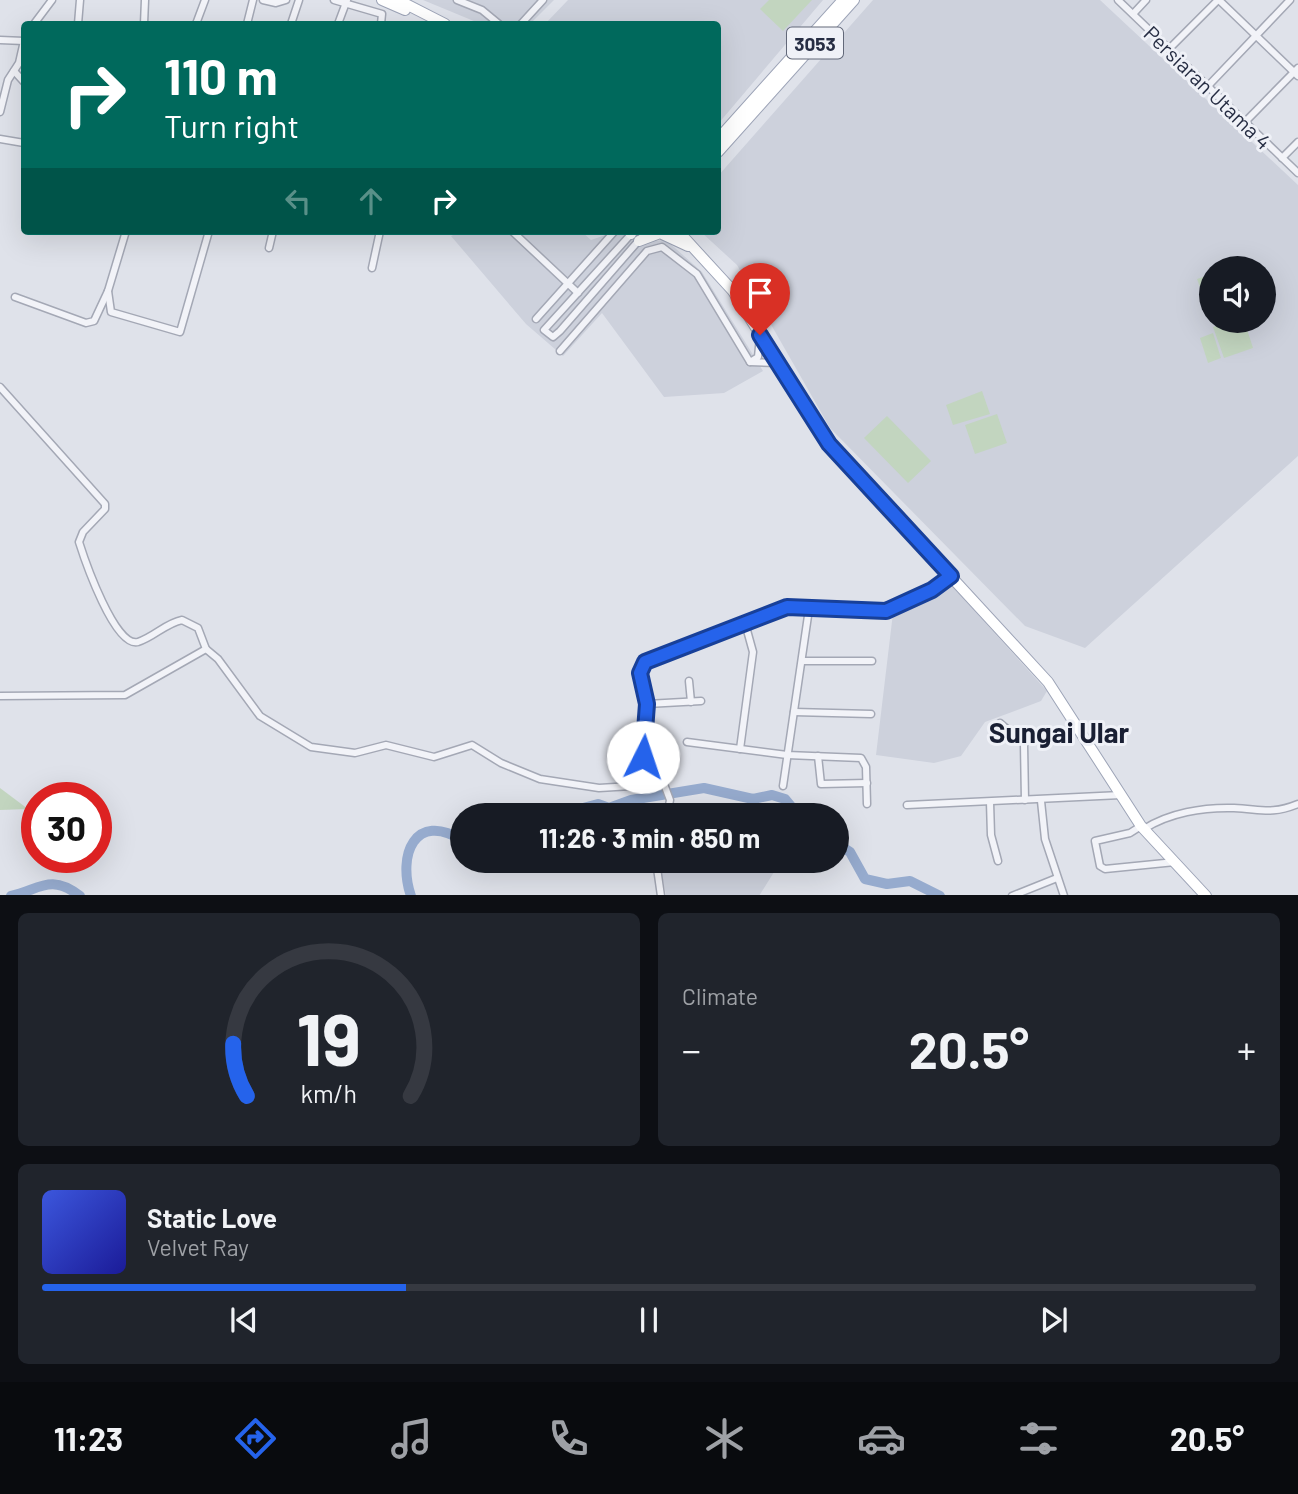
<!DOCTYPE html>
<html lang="en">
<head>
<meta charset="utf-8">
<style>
  :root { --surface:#171b24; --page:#20242c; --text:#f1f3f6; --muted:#9ea1a6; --line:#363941; --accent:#2563eb }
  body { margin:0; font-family:Barlow,sans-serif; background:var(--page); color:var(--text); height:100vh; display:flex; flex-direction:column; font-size:26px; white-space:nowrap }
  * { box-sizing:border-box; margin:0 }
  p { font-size:23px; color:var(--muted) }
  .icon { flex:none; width:38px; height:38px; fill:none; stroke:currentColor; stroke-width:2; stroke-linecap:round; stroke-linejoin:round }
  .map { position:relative; height:895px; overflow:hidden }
  .panel { display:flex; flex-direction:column; gap:18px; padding:18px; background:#0d0f14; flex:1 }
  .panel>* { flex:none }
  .hud { position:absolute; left:21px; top:21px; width:700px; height:214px; border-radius:7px; box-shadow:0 7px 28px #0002; background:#00695c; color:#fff; overflow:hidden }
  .buttons { position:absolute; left:1199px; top:256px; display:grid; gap:14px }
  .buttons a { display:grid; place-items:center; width:77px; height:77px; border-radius:50%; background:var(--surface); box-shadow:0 7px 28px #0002; font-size:35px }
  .speed { position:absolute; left:21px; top:782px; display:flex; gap:14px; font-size:35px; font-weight:700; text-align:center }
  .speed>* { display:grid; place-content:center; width:91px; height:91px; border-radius:50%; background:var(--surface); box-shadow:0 7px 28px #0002; line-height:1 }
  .speed .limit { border:10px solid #d22; background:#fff; color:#111 }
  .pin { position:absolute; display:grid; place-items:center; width:60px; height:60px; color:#fff; margin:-72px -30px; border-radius:50% 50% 50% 0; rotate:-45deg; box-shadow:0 0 7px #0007 }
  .pin .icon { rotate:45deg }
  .me { position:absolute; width:77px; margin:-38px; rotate:4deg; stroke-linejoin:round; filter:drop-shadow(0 0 5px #0008) }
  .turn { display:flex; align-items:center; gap:24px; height:147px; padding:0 28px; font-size:32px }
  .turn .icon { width:91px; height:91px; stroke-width:2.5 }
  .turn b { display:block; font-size:49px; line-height:60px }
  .lanes { display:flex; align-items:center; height:66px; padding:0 28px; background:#0003; justify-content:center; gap:35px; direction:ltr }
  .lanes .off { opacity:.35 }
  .big { font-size:52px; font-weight:700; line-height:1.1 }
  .panel .widget { flex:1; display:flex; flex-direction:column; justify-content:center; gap:10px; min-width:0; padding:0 24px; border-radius:10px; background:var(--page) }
  .panel .dial { align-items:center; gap:0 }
  .dial svg { height:182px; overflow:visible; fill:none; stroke:var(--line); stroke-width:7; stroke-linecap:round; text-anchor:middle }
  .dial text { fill:var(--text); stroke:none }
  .song { display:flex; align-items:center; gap:21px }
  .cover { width:84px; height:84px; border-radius:10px; background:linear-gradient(135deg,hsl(230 70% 55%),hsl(240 70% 35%)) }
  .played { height:7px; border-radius:4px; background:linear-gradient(90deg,var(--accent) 30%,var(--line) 30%) }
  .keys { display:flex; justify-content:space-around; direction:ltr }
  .heat { display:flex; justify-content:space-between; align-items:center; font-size:38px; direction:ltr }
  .panel .tiles { flex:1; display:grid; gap:18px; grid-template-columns:1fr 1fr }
  .widget:last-child { grid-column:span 2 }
  .trip { position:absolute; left:450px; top:803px; width:399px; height:70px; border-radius:35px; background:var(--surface); box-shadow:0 7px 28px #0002; font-weight:700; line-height:70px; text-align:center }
  .tab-bar { display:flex; height:112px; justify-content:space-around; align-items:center; background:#090b0e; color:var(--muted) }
  .tab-bar .icon { width:49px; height:49px }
  .tab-bar .current { color:var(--accent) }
  .tab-bar b { font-size:32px; color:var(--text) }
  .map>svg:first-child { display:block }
</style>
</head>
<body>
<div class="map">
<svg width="1298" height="896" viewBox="0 0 1298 896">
  <rect width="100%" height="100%" fill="#dfe2ea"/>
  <g fill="#cdd1dc" fill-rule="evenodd">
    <polygon points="423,0 554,0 530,24 481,24"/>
    <polygon points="568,0 823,0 718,124 718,24 545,24"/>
    <path d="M 873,0 L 1100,0 L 1298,185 L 1298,456 L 1085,648 L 1025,626 L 830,428 L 737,265 L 700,231 L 718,231 L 718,176 ZM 1211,268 L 1264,268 L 1264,320 L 1211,320 Z"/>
    <polygon points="463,231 581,231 591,240 617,231 636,231 648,241 666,240 702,272 763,371 724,393 664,397 602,313 563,356 526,324 451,236"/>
    <polygon points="952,586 1047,691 1041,701 985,722 961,756 934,763 876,755 893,613"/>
    <polygon points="677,805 738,807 778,815 672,815"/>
    <polygon points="659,861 781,861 759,896 666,895"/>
  </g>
  <g fill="#c2d5bf">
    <polygon points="769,0 812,0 783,31 760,9"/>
    <polygon points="1211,274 1211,307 1208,309 1197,279"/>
    <polygon points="1232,320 1244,320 1253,348 1224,358 1213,327"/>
    <polygon points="1213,333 1221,358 1208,363 1200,338"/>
    <polygon points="982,391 990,414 953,425 946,405"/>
    <polygon points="997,414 1007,443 975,454 965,425"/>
    <polygon points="887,416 931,461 908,483 864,438"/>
    <polygon points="0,788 28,809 0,810"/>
  </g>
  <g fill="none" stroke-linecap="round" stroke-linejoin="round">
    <g stroke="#96abce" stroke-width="10">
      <polyline points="553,816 598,804 609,808 631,800 704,788 753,799 772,795 785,799 799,816"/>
      <polyline points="836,843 850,852 865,879 887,884 910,881 940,896"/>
      <path d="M 11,896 C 39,890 50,873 80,896"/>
      <path d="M 411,896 C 397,855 415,811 462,840"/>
    </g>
    <defs>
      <g id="street">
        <polyline points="263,0 276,3 286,0"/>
        <polyline points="334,0 382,14 381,24"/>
        <polyline points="457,0 482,10 499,24"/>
        <polyline points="1118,0 1298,173"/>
        <polyline points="1219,0 1298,76"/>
        <polyline points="1133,14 1146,0"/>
        <polyline points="34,24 52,0"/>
        <polyline points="78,24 80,0"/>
        <polyline points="144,24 145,0"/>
        <polyline points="196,24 205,0"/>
        <polyline points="247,24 253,0"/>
        <polyline points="291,24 299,0"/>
        <polyline points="338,24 347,0"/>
        <polyline points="521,24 543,0"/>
        <polyline points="0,40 24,41"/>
        <polyline points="1169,49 1218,0"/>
        <polyline points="14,71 24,82"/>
        <polyline points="1208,86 1290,0"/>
        <polyline points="0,112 8,80 19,63 24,41"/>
        <polyline points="1245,122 1298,68"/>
        <polyline points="0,139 24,143"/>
        <polyline points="1282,158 1298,142"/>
        <polyline points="126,231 108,291 111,312 180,332 209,231"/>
        <polyline points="512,231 578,293"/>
        <polyline points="633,232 544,330 553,337 560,331 647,231"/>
        <polyline points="269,248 273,231"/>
        <polyline points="372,268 380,231"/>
        <polyline points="15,297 86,323 94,321 108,291"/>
        <polyline points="536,319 614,232"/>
        <polyline points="760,337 758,357 750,362 777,363"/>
        <polyline points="560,351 647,251 662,247 697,274 750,362"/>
        <path d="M 0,387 L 105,504 L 105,509 L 83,532 L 79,542 C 85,561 115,648 138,642 C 154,637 166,623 182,620 L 198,628 L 206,649"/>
        <polyline points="802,661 872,661"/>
        <polyline points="689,681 691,702"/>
        <polyline points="0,696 125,695 206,649 218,659 260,716 311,747 355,753 386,745 434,757 472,745 501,763 540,779 599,788 664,784 670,800 667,816"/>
        <polyline points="647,704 701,701"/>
        <polyline points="794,712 871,714"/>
        <polyline points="1000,723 1024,744 1025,800"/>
        <polyline points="687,742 787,755 861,758 866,767 867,804"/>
        <polyline points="740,749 753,652 745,623"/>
        <polyline points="818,756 821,784 867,783"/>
        <polyline points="641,784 647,704 640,673 645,662 787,607 886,612 932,590 951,576"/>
        <polyline points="783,786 809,609"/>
        <polyline points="1041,801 1045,839 1064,896"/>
        <polyline points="990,802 991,835 998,861"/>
        <polyline points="907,805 1121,795"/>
        <polyline points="1141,826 1130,833 1095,841 1100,866 1105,869 1175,862"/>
        <path d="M 1144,829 C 1169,813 1203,807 1234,808 C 1261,809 1271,815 1298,804"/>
        <polyline points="656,861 661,896"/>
        <polyline points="1012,896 1057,878"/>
      </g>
      <g id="primary">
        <polyline points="382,0 405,10"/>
        <polyline points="398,0 445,24"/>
        <polyline points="718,139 843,0"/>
        <polyline points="718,152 854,0"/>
        <polyline points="678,231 733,291 829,444 1048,682 1141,826 1206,896"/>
        <polyline points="631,234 632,231"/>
        <polyline points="639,241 660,233 688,246"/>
      </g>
    </defs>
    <use href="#street" stroke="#a4a8b5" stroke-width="9"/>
    <use href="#primary" stroke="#9da4b7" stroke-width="12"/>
    <use href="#street" stroke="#f2f3f8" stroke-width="6"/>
    <use href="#primary" stroke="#fff" stroke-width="10"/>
  </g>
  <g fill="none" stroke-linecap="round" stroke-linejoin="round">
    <defs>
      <polyline id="route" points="643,757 647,704 640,673 645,662 787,607 886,611 932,590 951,576 829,444 760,335"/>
    </defs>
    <use href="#route" stroke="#184099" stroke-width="18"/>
    <use href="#route" stroke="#2563eb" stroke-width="12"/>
  </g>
  <g text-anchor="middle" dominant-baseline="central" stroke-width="6" stroke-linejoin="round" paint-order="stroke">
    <rect fill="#eff1f7" stroke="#626879" stroke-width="2" x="787" y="27.5" width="56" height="31" rx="5"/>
    <g font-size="19" font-weight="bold" fill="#262d43">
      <text x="815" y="43">3053</text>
    </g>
    <g font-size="21" fill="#262d43" stroke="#eff1f7">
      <text transform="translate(1208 87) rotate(44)">Persiaran Utama 4</text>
    </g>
    <g font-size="28" font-weight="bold" fill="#191f33" stroke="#eff1f7">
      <text x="1059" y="732">Sungai Ular</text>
    </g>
  </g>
</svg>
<div class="buttons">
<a><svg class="icon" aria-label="sound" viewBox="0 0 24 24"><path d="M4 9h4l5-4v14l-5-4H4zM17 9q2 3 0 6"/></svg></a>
</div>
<div class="speed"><div class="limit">30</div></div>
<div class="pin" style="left:760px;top:335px;background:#d93025"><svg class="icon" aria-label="arrive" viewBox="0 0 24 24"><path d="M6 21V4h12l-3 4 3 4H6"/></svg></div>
<svg class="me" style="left:643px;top:757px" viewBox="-20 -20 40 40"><circle r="19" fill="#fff"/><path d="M0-13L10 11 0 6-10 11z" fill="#2563eb"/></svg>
<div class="trip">11:26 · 3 min · 850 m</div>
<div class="hud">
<div class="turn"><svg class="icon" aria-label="right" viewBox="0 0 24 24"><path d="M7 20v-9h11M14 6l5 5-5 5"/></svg><div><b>110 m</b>Turn right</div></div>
<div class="lanes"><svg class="icon off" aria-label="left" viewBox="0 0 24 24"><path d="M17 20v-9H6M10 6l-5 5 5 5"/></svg><svg class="icon off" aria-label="ahead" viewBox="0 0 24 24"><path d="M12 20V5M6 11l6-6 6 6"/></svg><svg class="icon" aria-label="right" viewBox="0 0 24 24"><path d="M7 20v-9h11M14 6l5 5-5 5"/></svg></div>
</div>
</div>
<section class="panel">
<div class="tiles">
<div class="widget dial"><svg viewBox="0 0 100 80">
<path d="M14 69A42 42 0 1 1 86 69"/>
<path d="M14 69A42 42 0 0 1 8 46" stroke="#2563eb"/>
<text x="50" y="56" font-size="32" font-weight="700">19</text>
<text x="50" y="72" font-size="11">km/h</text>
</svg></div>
<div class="widget"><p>Climate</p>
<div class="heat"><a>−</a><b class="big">20.5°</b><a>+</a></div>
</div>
<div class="widget">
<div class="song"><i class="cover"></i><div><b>Static Love</b><p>Velvet Ray</p></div></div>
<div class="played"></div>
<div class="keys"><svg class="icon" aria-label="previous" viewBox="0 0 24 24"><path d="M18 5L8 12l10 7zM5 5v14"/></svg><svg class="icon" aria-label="pause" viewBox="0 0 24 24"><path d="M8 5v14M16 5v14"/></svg><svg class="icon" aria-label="next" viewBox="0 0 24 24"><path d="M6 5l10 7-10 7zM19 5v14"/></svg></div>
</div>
</div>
</section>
<nav class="tab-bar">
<b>11:23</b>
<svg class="icon current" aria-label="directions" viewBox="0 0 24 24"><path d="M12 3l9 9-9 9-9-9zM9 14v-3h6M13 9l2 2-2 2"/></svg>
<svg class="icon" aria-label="music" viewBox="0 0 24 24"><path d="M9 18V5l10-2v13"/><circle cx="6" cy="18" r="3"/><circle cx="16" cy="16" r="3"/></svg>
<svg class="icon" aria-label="phone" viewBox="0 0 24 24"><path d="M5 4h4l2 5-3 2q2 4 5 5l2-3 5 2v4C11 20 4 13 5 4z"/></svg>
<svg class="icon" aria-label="climate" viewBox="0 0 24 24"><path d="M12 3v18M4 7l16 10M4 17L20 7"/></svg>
<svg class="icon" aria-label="car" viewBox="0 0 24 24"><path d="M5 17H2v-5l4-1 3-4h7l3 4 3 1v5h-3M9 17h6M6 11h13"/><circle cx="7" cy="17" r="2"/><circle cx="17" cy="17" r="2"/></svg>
<svg class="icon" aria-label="filters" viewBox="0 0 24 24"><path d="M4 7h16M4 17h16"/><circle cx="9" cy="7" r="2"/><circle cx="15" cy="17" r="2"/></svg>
<b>20.5°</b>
</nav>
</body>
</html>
